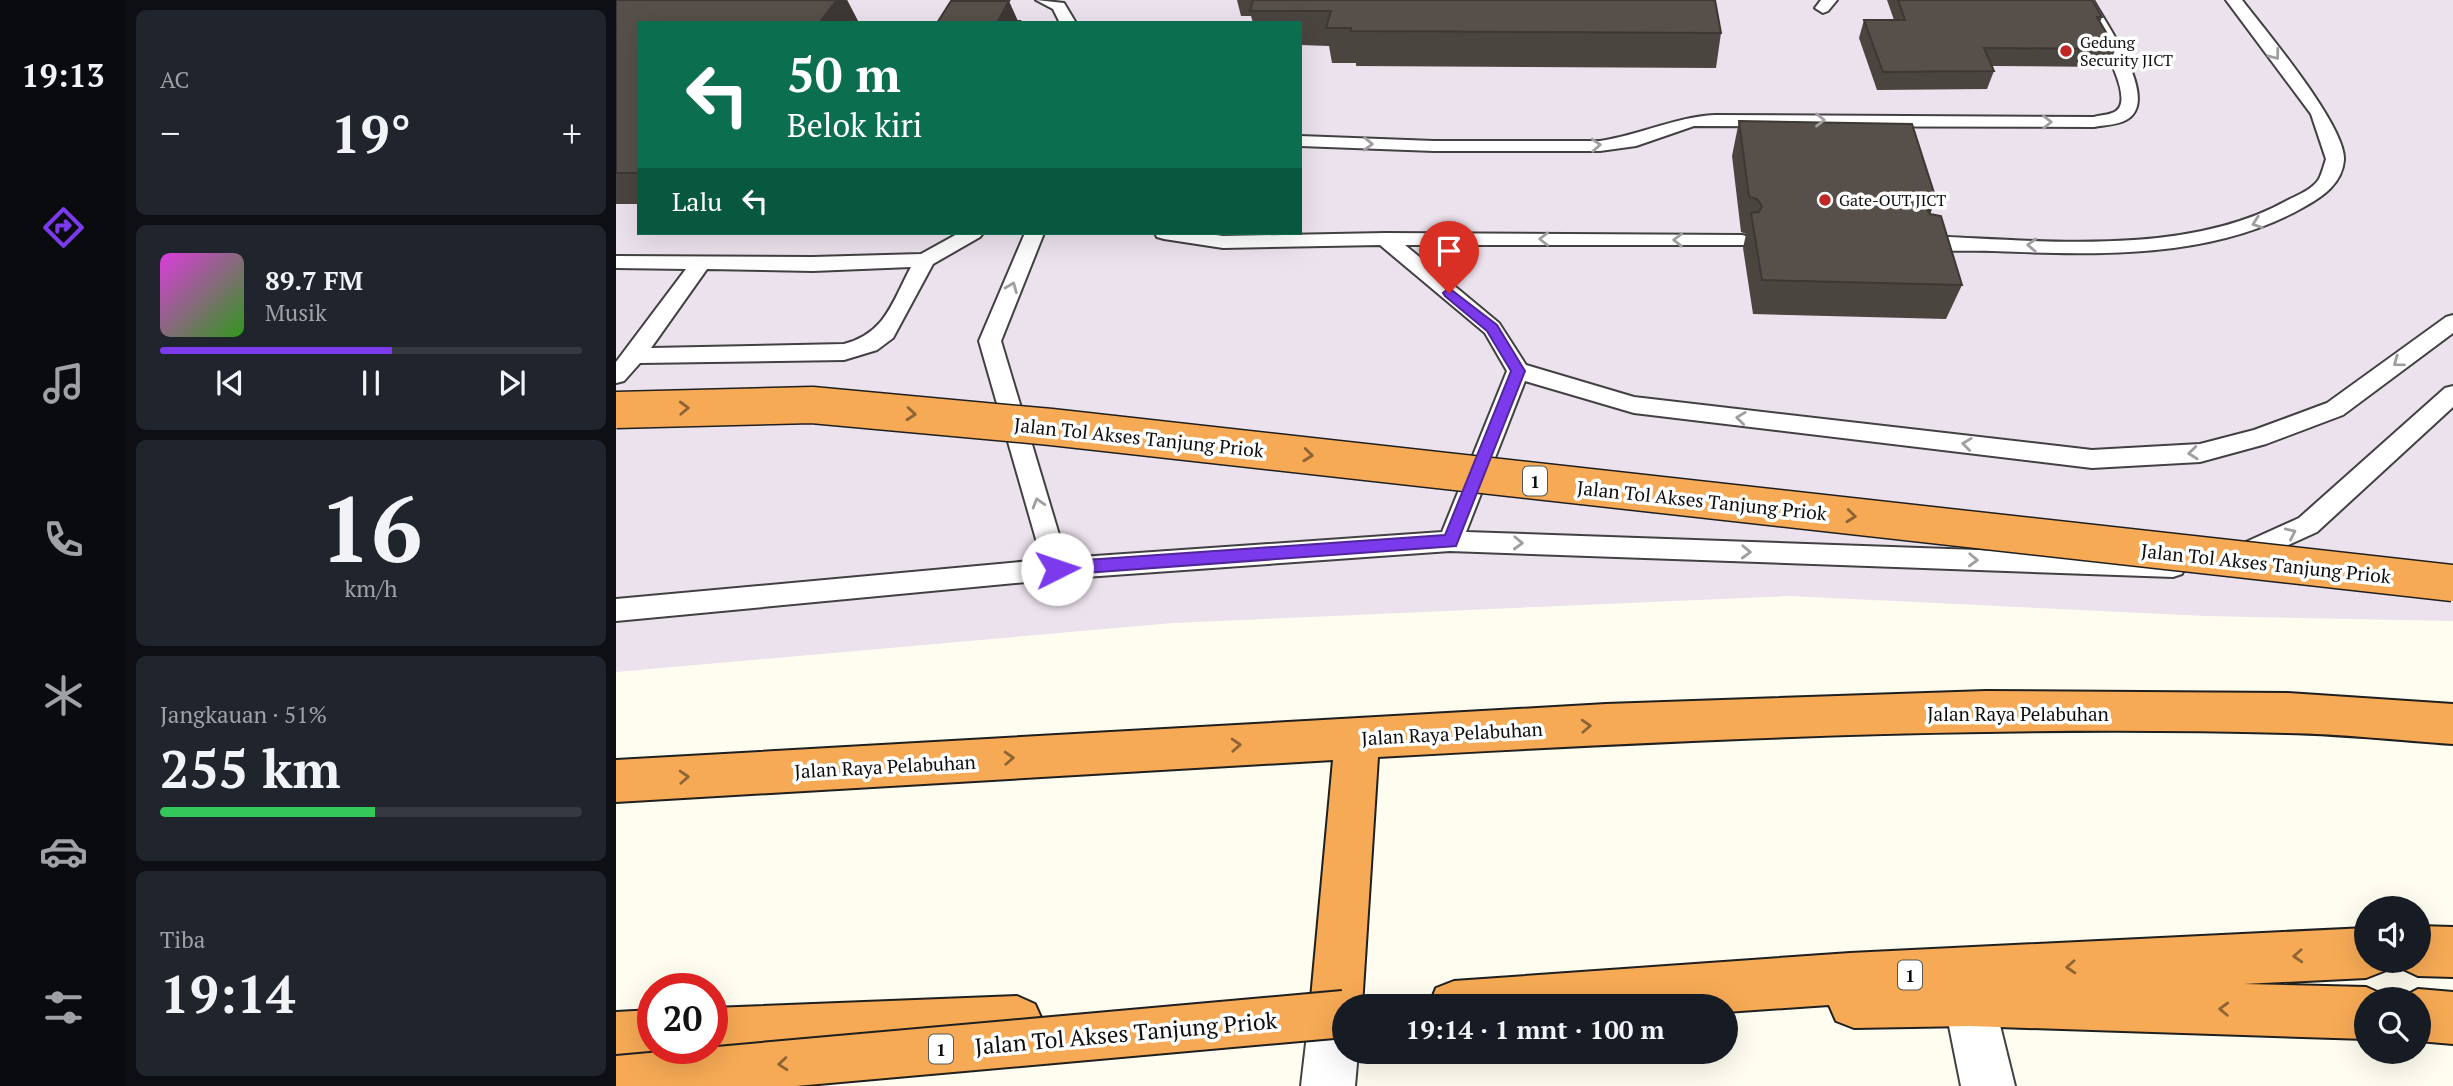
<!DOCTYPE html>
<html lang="id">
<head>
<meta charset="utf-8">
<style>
  :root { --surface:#171b24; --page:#20242c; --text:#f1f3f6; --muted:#9ea1a6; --line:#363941; --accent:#7c3aed }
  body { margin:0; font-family:"PT Serif",serif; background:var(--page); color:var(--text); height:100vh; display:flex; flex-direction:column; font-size:26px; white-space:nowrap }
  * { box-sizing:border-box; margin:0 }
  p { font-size:23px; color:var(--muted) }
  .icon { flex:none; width:38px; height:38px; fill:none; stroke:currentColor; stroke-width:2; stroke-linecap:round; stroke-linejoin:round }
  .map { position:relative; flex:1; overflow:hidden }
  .details { display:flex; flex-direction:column; gap:10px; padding:10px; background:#0d0f14; width:490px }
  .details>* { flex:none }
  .banner { position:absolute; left:21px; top:21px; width:665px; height:214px; border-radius:0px; box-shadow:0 7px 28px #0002; background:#0b6e4f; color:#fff; overflow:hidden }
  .fabs { position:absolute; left:1738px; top:896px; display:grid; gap:14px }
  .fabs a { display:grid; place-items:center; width:77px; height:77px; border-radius:50%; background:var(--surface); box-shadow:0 7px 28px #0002; font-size:35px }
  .speed { position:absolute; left:21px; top:973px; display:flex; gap:14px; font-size:35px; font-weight:700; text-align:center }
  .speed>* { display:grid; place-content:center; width:91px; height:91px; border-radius:50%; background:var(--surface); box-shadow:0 7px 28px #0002; line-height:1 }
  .speed .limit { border:10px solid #d22; background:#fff; color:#111 }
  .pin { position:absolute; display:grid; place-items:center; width:60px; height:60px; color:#fff; margin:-72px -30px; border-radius:50% 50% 50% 0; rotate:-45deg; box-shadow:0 0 7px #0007 }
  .pin .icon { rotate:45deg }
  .me { position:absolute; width:77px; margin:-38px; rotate:86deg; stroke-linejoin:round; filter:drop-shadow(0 0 5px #0008) }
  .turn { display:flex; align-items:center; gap:24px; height:147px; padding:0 35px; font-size:32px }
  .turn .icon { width:91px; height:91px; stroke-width:2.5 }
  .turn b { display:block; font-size:49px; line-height:60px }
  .then { display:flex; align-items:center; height:66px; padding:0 35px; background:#0003; gap:14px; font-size:26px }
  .big { font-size:52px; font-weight:800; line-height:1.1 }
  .details .card { flex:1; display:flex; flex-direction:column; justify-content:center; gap:10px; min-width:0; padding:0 24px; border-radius:10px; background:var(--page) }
  .details .dial { align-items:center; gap:0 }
  .dial b { font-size:91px; line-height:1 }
  .song { display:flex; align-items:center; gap:21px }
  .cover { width:84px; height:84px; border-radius:10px; background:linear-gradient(135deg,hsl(300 70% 55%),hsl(110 70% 35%)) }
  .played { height:7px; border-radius:4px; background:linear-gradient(90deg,var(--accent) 55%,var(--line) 55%) }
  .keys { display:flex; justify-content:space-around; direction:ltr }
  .heat { display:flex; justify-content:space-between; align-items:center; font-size:38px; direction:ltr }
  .charge { height:10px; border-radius:5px; background:linear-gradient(90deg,#34c759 51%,var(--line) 0) }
  .trip { position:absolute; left:716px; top:994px; width:406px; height:70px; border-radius:35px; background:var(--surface); box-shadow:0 7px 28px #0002; font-weight:800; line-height:70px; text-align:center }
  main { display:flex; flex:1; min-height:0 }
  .tabs { display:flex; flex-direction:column; width:126px; justify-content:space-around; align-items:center; background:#090b0e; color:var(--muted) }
  .tabs .icon { width:49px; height:49px }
  .tabs .active { color:var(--accent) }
  .tabs b { font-size:32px; color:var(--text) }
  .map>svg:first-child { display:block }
</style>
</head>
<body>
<main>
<nav class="tabs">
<b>19:13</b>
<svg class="icon active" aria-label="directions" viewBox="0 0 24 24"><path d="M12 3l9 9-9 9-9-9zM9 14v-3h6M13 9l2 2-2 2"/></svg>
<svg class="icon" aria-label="music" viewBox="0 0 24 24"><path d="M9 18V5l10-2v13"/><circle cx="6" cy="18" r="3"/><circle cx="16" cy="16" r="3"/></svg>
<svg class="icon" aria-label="phone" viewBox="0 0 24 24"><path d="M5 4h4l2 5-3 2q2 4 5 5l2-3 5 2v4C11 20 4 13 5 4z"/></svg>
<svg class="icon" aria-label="climate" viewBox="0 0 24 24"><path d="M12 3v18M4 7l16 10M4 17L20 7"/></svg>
<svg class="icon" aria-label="car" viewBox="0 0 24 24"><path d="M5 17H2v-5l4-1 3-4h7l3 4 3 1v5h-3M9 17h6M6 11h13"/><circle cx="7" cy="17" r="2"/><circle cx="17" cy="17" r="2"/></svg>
<svg class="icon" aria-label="filters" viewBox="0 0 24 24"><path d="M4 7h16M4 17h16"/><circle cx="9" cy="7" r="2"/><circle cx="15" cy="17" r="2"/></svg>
</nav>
<section class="details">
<div class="card"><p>AC</p>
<div class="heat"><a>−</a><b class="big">19°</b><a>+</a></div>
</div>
<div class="card">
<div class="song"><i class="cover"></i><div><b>89.7 FM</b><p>Musik</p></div></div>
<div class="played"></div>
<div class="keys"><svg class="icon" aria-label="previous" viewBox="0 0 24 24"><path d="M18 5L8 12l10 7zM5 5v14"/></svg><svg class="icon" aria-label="pause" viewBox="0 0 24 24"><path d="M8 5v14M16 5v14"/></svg><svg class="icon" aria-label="next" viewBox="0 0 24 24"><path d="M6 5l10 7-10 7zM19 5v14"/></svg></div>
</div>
<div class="card dial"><b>16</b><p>km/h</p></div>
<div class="card"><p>Jangkauan · 51%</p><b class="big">255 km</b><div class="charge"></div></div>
<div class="card"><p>Tiba</p><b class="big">19:14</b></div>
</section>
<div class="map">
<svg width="1837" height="1086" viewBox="0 0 1837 1086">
  <rect width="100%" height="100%" fill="#fffdef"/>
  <path fill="#ece2ed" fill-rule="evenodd" d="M 0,0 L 1837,0 L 1837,621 L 1589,616 L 1173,596 L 557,623 L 0,672 ZM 23,23 L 684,23 L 684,233 L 23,233 Z"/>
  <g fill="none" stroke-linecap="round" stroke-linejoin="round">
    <defs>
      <g id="lane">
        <polygon points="420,0 448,3 460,23 444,23 437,9"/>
        <polygon points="1205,0 1221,0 1212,11 1207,13 1199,8"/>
        <path d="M 1461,0 L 1477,0 C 1490,24 1546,101 1510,120 C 1501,125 1488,125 1478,127 L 1078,126 L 1020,146 L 984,151 L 818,151 L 684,146 L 684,136 L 818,141 L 984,141 C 1024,135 1059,117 1099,115 L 1478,117 C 1484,115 1495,115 1500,111 C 1522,96 1471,19 1461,0 Z"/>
        <path d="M 1610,0 L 1626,0 C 1649,30 1730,126 1728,160 C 1726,184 1706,197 1688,207 C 1595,260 1479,255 1376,251 C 1352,250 1324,253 1301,246 L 1298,242 L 1301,238 L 1308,236 C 1422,240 1569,258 1672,200 C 1682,195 1697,189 1703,179 C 1706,173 1708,165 1710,159 L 1695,114 Z"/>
        <path d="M 343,233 L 367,233 L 364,237 L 317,264 L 277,338 L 261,350 L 228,360 L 24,363 L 8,381 L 0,383 L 0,362 L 70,269 L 0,268 L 0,256 L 197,257 L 305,254 ZM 295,267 C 276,302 270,333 228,344 L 35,348 L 91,269 L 197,271 Z"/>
        <polygon points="409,233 428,233 385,341 450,558 826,532 891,371 869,333 764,245 607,248 548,239 541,237 539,233 587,233 607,236 769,233 1126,235 1133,237 1136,241 1133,245 789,245 883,323 910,365 1018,397 1476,450 1584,444 1638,430 1711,403 1830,317 1837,315 1837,333 1727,415 1650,444 1584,462 1476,468 1018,413 909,381 850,532 1557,557 1566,560 1569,567 1566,574 1557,577 834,551 441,579 0,621 0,599 426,560 363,341"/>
        <polygon points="1837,386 1837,407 1701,532 1628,565 1619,568 1610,565 1607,558 1610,551 1683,518 1829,388"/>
      </g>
      <g id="street">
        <polygon points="1353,976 1371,983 1378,1001 1399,1086 1345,1086 1328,1001 1335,983"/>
        <polygon points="720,983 738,991 744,1006 728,1006 728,1052 742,1052 739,1086 685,1086 694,1009 702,991"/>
      </g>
      <g id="highway">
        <path d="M 1370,691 L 1672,693 L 1837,704 L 1837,744 C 1781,740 1725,734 1670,733 C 1367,725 1064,740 762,757 L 746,1006 L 728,1006 L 728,1031 L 720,1035 L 702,1027 L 694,1009 L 717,760 L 0,802 L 0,760 L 990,704 Z"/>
        <polygon points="1802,926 1837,927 1837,977 1802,976 1785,968 1781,961 1802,961"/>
        <polygon points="1750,928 1750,961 1772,961 1768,971 1750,978 1628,984 1750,987 1768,995 1770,999 1750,999 1750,1039 1353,1026 1238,1028 1220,1021 1213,1005 1110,1012 1110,1006 813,1006 820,988 838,981 1234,953"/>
        <polygon points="1802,989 1837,992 1837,1044 1802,1041 1802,999 1783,999"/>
        <polygon points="401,996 419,1004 427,1022 419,1040 401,1048 96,1060 78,1052 76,1048 96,1048 96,1008"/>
        <polygon points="37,1010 37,1048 58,1048 55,1054 37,1062 0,1064 0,1012"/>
      </g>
    </defs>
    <use href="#lane" stroke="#414141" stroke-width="4"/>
    <use href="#street" stroke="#414141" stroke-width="4"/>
    <use href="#highway" stroke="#1f1f1f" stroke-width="4"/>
    <use href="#lane" fill="#fff" fill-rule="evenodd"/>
    <use href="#street" fill="#fff" fill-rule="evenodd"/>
    <use href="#highway" fill="#f6aa55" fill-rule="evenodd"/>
    <defs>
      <polyline id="highway-bridge-far1" points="0,410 196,405 435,427 1837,583"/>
      <polyline id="highway-bridge" points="0,1079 728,1014"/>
    </defs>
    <use href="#highway-bridge-far1" stroke="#1f1f1f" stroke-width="39" stroke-linecap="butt"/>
    <use href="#highway-bridge" stroke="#1f1f1f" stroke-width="50" stroke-linecap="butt"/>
    <use href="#highway-bridge-far1" stroke="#f6aa55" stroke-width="36"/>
    <use href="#highway-bridge" stroke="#f6aa55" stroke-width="46"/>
  </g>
  <g fill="#4b4540">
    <polygon points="0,0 231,0 243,23 23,23 23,204 0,204"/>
    <polygon points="621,0 1099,0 1105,33 1100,68 740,66 740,63 716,63 713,46 684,45 684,23 637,23 635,16 625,16"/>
    <polygon points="1271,0 1476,0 1486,17 1484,22 1500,49 1491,67 1376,66 1378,71 1371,89 1261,90 1243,38 1248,20 1278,20"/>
    <polygon points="1123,121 1320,199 1314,214 1346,285 1330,319 1137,314 1127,248 1130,234 1125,232 1116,156"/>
  </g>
  <g fill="#3d3834">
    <polygon points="221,0 231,0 243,23 203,23"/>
    <polygon points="393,1 402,21 382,21"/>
    <polygon points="1320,199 1306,234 1309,207 1312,201"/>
  </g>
  <g fill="#57504a" stroke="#3d3834" stroke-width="2">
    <polygon points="0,0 221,0 203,23 23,23 23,173 0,173"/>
    <polygon points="637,0 1099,0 1105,33 735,31 735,28 710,28 715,11 634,11"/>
    <polygon points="1282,0 1476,0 1486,17 1481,17 1500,49 1368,48 1378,71 1267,72 1248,20 1289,20"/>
    <polygon points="335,1 393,1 382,21 404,21 403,23 321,23"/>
    <polygon points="1123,121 1296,124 1320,199 1312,201 1309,207 1314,214 1325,216 1346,285 1146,280 1135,213 1143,212 1146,206 1141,199 1133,197"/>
  </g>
  <defs><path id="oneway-chevron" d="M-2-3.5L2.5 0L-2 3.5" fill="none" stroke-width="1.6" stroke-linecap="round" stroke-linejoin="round" transform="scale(1.75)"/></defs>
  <g stroke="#9f9f9f">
    <use href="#oneway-chevron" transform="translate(1659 55) rotate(53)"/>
    <use href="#oneway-chevron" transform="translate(1204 120)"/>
    <use href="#oneway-chevron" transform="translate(1431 122)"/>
    <use href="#oneway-chevron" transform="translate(752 144) rotate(2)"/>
    <use href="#oneway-chevron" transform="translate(980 145) rotate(-3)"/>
    <use href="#oneway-chevron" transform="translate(1641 223) rotate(161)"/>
    <use href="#oneway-chevron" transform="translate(928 239) rotate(180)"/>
    <use href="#oneway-chevron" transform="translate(1062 240) rotate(-179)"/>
    <use href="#oneway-chevron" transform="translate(1416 245) rotate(-178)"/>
    <use href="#oneway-chevron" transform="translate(396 287) rotate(-68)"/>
    <use href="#oneway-chevron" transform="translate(1782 362) rotate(144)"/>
    <use href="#oneway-chevron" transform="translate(1125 418) rotate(-173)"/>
    <use href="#oneway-chevron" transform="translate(1351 444) rotate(-173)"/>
    <use href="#oneway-chevron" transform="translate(1577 453) rotate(174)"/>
    <use href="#oneway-chevron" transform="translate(422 503) rotate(-106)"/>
    <use href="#oneway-chevron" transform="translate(1675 533) rotate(-25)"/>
    <use href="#oneway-chevron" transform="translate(902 543) rotate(2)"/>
    <use href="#oneway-chevron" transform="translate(1130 552) rotate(2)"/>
    <use href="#oneway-chevron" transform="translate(1357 560) rotate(2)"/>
  </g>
  <g stroke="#8e6435">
    <use href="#oneway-chevron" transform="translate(68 408) rotate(-2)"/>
    <use href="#oneway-chevron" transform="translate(295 414) rotate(5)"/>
    <use href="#oneway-chevron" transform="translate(692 455) rotate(6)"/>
    <use href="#oneway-chevron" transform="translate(1235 516) rotate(6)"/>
    <use href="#oneway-chevron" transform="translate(970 726) rotate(-3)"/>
    <use href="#oneway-chevron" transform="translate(620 745) rotate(-3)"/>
    <use href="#oneway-chevron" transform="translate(393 758) rotate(-3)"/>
    <use href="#oneway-chevron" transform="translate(68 777) rotate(-3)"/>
    <use href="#oneway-chevron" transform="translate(1682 956) rotate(177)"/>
    <use href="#oneway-chevron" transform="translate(1455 967) rotate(177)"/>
    <use href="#oneway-chevron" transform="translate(1608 1009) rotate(-178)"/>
    <use href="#oneway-chevron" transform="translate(167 1064) rotate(175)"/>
  </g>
  <polygon fill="#7c3aed" stroke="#51269a" stroke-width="2" points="833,288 881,325 909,371 840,546 441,575 435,573 433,569 435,564 441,562 829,535 895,371 871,331 829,296 827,293"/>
  <g fill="#c02723" stroke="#fff" stroke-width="2.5">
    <circle cx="1450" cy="51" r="7"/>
    <circle cx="1209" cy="200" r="7"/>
  </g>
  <g text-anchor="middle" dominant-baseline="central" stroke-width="7" stroke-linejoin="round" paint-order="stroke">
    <g font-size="16" fill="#0e0e0e" stroke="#fff" text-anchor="start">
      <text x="1464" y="42">Gedung<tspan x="1464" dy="18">Security JICT</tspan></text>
      <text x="1223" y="200">Gate-OUT JICT</text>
    </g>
    <g fill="#fff" stroke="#565656" stroke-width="2">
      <rect x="907" y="466.5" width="24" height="29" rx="5"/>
      <rect x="1282" y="960.5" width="24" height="29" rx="5"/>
      <rect x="313" y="1034.5" width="24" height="29" rx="5"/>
    </g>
    <g font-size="18" font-weight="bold" fill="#0e0e0e">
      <text x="919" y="481">1</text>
      <text x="1294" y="975">1</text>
      <text x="325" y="1049">1</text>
    </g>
    <g font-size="19" fill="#0e0e0e" stroke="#fff">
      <text transform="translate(523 437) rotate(6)">Jalan Tol Akses Tanjung Priok</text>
      <text transform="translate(1086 500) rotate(6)">Jalan Tol Akses Tanjung Priok</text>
      <text transform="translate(1650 563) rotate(6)">Jalan Tol Akses Tanjung Priok</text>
      <text x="1402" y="713">Jalan Raya Pelabuhan</text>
      <text transform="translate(836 733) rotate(-3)">Jalan Raya Pelabuhan</text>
      <text transform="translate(269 766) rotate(-3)">Jalan Raya Pelabuhan</text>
    </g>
    <g font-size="23" fill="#0e0e0e" stroke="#fff">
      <text transform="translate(510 1033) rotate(-5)">Jalan Tol Akses Tanjung Priok</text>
    </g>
  </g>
</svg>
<div class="fabs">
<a><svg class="icon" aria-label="sound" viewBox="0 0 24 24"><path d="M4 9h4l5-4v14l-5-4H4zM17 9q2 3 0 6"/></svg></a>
<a><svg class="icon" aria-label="search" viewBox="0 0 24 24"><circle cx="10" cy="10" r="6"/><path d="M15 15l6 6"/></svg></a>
</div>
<div class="speed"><div class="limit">20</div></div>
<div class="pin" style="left:833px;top:293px;background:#d93025"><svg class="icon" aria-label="arrive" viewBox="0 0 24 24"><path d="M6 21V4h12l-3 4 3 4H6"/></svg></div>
<svg class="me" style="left:441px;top:569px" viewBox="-20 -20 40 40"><circle r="19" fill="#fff"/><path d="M0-13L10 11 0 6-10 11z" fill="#7c3aed"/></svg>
<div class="trip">19:14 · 1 mnt · 100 m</div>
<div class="banner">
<div class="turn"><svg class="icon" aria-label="left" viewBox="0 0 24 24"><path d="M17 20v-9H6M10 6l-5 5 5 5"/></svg><div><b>50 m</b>Belok kiri</div></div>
<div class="then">Lalu<svg class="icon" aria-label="left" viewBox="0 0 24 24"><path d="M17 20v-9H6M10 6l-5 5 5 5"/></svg></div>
</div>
</div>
</main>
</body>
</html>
